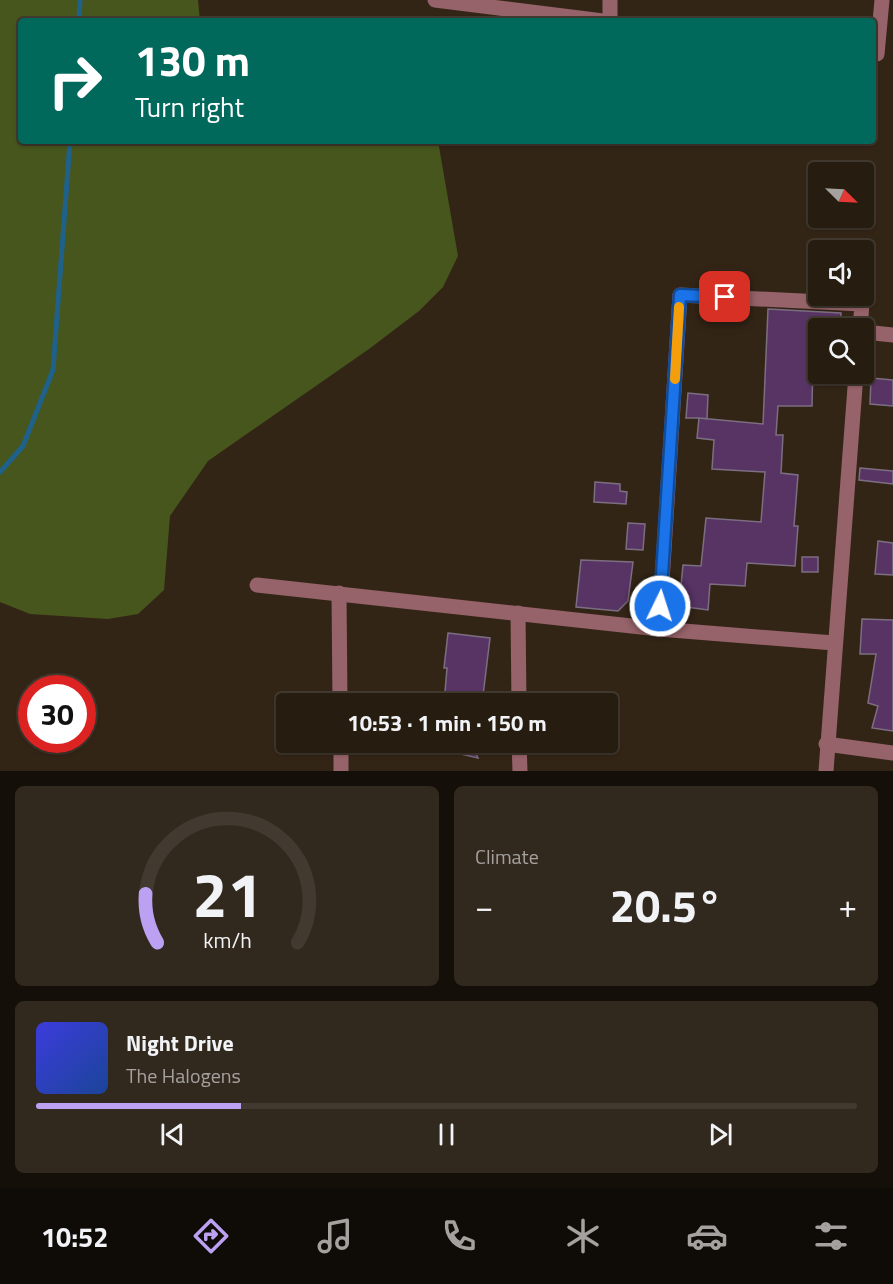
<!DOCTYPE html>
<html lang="en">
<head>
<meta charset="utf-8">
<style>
  :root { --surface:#261c10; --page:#32291e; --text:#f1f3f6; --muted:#a4a19f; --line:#423a30; --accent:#bca0f2 }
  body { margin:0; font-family:"Titillium Web",sans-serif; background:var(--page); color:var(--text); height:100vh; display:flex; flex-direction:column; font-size:22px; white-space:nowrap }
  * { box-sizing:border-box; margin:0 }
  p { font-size:20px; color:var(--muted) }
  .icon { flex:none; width:33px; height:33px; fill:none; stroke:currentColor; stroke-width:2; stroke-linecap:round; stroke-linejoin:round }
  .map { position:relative; height:771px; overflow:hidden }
  .panel { display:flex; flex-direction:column; gap:15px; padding:15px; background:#150f09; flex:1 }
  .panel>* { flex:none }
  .banner { position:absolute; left:18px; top:18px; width:858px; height:126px; border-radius:6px; box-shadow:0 2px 4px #0004,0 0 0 2px var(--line); background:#00695c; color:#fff; overflow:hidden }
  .needle { width:39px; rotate:114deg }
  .fabs { position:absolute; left:808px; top:162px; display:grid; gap:12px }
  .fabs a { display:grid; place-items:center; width:66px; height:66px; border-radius:6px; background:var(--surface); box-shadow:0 2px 4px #0004,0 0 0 2px var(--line); font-size:30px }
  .speed { position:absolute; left:18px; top:675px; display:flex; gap:12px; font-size:30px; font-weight:700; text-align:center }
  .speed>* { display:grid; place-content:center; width:78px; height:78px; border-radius:50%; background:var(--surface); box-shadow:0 2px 4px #0004,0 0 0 2px var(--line); line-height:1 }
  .speed .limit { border:9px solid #d22; background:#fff; color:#111 }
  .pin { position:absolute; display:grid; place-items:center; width:51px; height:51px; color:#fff; margin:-26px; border-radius:12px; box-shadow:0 3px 9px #0006 }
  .me { position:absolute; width:66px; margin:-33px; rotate:4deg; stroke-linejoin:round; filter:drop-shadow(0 0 4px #0008) }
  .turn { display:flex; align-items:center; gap:21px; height:126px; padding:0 18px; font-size:27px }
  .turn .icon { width:78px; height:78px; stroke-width:2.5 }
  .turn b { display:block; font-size:42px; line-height:51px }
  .big { font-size:45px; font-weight:700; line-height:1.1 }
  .panel .tile { flex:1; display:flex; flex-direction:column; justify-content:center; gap:9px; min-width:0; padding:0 21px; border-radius:9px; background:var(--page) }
  .panel .dial { align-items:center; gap:0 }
  .dial svg { height:156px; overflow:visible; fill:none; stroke:var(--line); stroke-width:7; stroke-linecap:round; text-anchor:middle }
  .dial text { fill:var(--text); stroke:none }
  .song { display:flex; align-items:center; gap:18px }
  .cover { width:72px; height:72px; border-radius:9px; background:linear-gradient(135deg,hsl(240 70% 55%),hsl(220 70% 35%)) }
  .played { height:6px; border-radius:3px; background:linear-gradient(90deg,var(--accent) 25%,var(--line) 25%) }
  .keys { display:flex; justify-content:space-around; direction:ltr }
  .heat { display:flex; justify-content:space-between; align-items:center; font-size:33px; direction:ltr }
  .panel .tiles { flex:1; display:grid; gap:15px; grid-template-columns:1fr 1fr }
  .tile:last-child { grid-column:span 2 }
  .trip { position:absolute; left:276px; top:693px; width:342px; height:60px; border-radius:6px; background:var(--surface); box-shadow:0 2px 4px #0004,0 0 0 2px var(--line); font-weight:700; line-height:60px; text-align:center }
  .tabs { display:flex; height:96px; justify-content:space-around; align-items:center; background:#0f0b06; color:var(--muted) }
  .tabs .icon { width:42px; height:42px }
  .tabs .selected { color:var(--accent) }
  .tabs b { font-size:27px; color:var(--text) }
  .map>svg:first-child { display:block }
</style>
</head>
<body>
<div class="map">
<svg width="893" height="771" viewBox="0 0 893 771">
  <rect width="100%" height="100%" fill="#332516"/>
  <polygon fill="#46561c" points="0,0 198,0 200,21 21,21 21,141 438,141 458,256 443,287 419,311 369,349 208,461 170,516 164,590 138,614 108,619 30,614 0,602"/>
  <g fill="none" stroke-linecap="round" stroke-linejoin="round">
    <g stroke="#206189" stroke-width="5">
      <polyline points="79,21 80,0"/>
      <polyline points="0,472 23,446 53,370 70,141"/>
    </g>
  </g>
  <g fill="#583465" stroke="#7c6e81" stroke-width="1.5">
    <polygon points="768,309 841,313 840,328 819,328 819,360 813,360 812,406 778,406 776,435 783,435 781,473 798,475 794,526 798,526 795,566 747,563 745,586 710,584 708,610 679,606 683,565 701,566 706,518 761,522 765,472 712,469 714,440 697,438 699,418 686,418 688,393 708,395 707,419 699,418 763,424"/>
    <polygon points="871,378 893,380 893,406 870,404"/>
    <polygon points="860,468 893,471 893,484 859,480"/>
    <polygon points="595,482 620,484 620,491 627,492 626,504 594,502"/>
    <polygon points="628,523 645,524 643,550 626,549"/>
    <polygon points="878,541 893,543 893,575 875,574"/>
    <rect x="802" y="557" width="16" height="15"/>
    <polygon points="581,560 633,562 628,601 618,611 576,607"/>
    <polygon points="862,619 893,620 893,731 872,728 878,706 868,703 876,654 860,654"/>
    <polygon points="448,633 490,638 482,704 444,704 447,668 444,668"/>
    <polygon points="435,742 471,742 478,758 434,748"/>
  </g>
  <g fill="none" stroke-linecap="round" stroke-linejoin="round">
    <g stroke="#97636a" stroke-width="15">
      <polyline points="435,0 603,21"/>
      <polyline points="610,21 610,0"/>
      <polyline points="877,54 882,0"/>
      <polyline points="864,332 893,335"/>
      <polyline points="257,585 659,629 834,643"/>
      <polyline points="339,593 340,704"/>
      <polyline points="518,613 519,704"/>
      <polyline points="659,629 680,295 862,304 860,328"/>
      <polyline points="341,742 341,771"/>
      <polyline points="519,742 520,771"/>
      <polyline points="826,744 893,753"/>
      <polyline points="826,771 856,374"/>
    </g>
  </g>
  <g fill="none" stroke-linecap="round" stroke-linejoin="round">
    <defs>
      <polyline id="route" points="660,606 680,295 725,297"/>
    </defs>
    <use href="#route" stroke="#114b97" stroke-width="15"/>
    <use href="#route" stroke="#1a73e8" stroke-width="10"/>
    <polyline stroke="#f59e0b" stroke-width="10" points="675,379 679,307"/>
  </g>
</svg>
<div class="fabs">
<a><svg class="needle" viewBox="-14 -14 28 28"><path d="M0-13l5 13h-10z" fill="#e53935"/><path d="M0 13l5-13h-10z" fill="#a4a19f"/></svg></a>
<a><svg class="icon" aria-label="sound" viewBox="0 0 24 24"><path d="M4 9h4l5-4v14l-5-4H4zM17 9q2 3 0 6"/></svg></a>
<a><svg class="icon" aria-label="search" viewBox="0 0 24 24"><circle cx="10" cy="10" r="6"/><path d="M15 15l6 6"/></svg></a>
</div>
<div class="speed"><div class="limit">30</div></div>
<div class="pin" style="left:725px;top:297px;background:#d93025"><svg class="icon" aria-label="arrive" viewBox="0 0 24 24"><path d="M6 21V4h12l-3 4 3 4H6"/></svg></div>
<svg class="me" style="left:660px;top:606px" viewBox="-20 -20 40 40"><circle r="17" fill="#1a73e8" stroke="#fff" stroke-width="3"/><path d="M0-11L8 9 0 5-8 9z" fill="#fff"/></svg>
<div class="trip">10:53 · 1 min · 150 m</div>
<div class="banner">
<div class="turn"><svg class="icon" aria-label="right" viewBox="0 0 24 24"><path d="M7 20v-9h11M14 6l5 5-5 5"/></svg><div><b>130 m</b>Turn right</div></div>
</div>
</div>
<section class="panel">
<div class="tiles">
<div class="tile dial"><svg viewBox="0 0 100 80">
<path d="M14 69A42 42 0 1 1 86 69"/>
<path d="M14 69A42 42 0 0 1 8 44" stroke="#bca0f2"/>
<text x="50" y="56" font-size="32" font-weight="700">21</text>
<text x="50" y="72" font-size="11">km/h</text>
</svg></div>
<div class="tile"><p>Climate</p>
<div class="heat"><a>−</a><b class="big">20.5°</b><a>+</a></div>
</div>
<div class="tile">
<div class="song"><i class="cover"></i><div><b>Night Drive</b><p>The Halogens</p></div></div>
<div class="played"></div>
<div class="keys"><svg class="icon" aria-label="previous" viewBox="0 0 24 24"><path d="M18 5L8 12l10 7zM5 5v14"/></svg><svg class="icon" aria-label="pause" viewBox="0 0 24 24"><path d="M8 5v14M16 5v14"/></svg><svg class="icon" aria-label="next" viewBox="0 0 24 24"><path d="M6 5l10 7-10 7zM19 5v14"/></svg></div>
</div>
</div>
</section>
<nav class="tabs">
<b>10:52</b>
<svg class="icon selected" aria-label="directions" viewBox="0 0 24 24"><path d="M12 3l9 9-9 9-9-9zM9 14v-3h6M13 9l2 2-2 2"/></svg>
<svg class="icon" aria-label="music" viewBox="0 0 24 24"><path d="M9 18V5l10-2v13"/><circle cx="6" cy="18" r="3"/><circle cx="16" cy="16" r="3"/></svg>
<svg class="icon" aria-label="phone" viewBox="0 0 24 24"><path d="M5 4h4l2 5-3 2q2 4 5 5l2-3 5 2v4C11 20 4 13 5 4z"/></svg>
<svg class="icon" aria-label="climate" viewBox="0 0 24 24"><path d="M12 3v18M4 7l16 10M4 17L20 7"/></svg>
<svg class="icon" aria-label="car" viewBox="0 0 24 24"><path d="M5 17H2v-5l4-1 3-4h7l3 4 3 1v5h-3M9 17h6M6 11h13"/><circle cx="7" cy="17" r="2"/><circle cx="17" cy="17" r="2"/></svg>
<svg class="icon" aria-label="filters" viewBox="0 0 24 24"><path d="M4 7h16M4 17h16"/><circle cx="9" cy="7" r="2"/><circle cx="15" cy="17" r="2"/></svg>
</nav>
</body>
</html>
